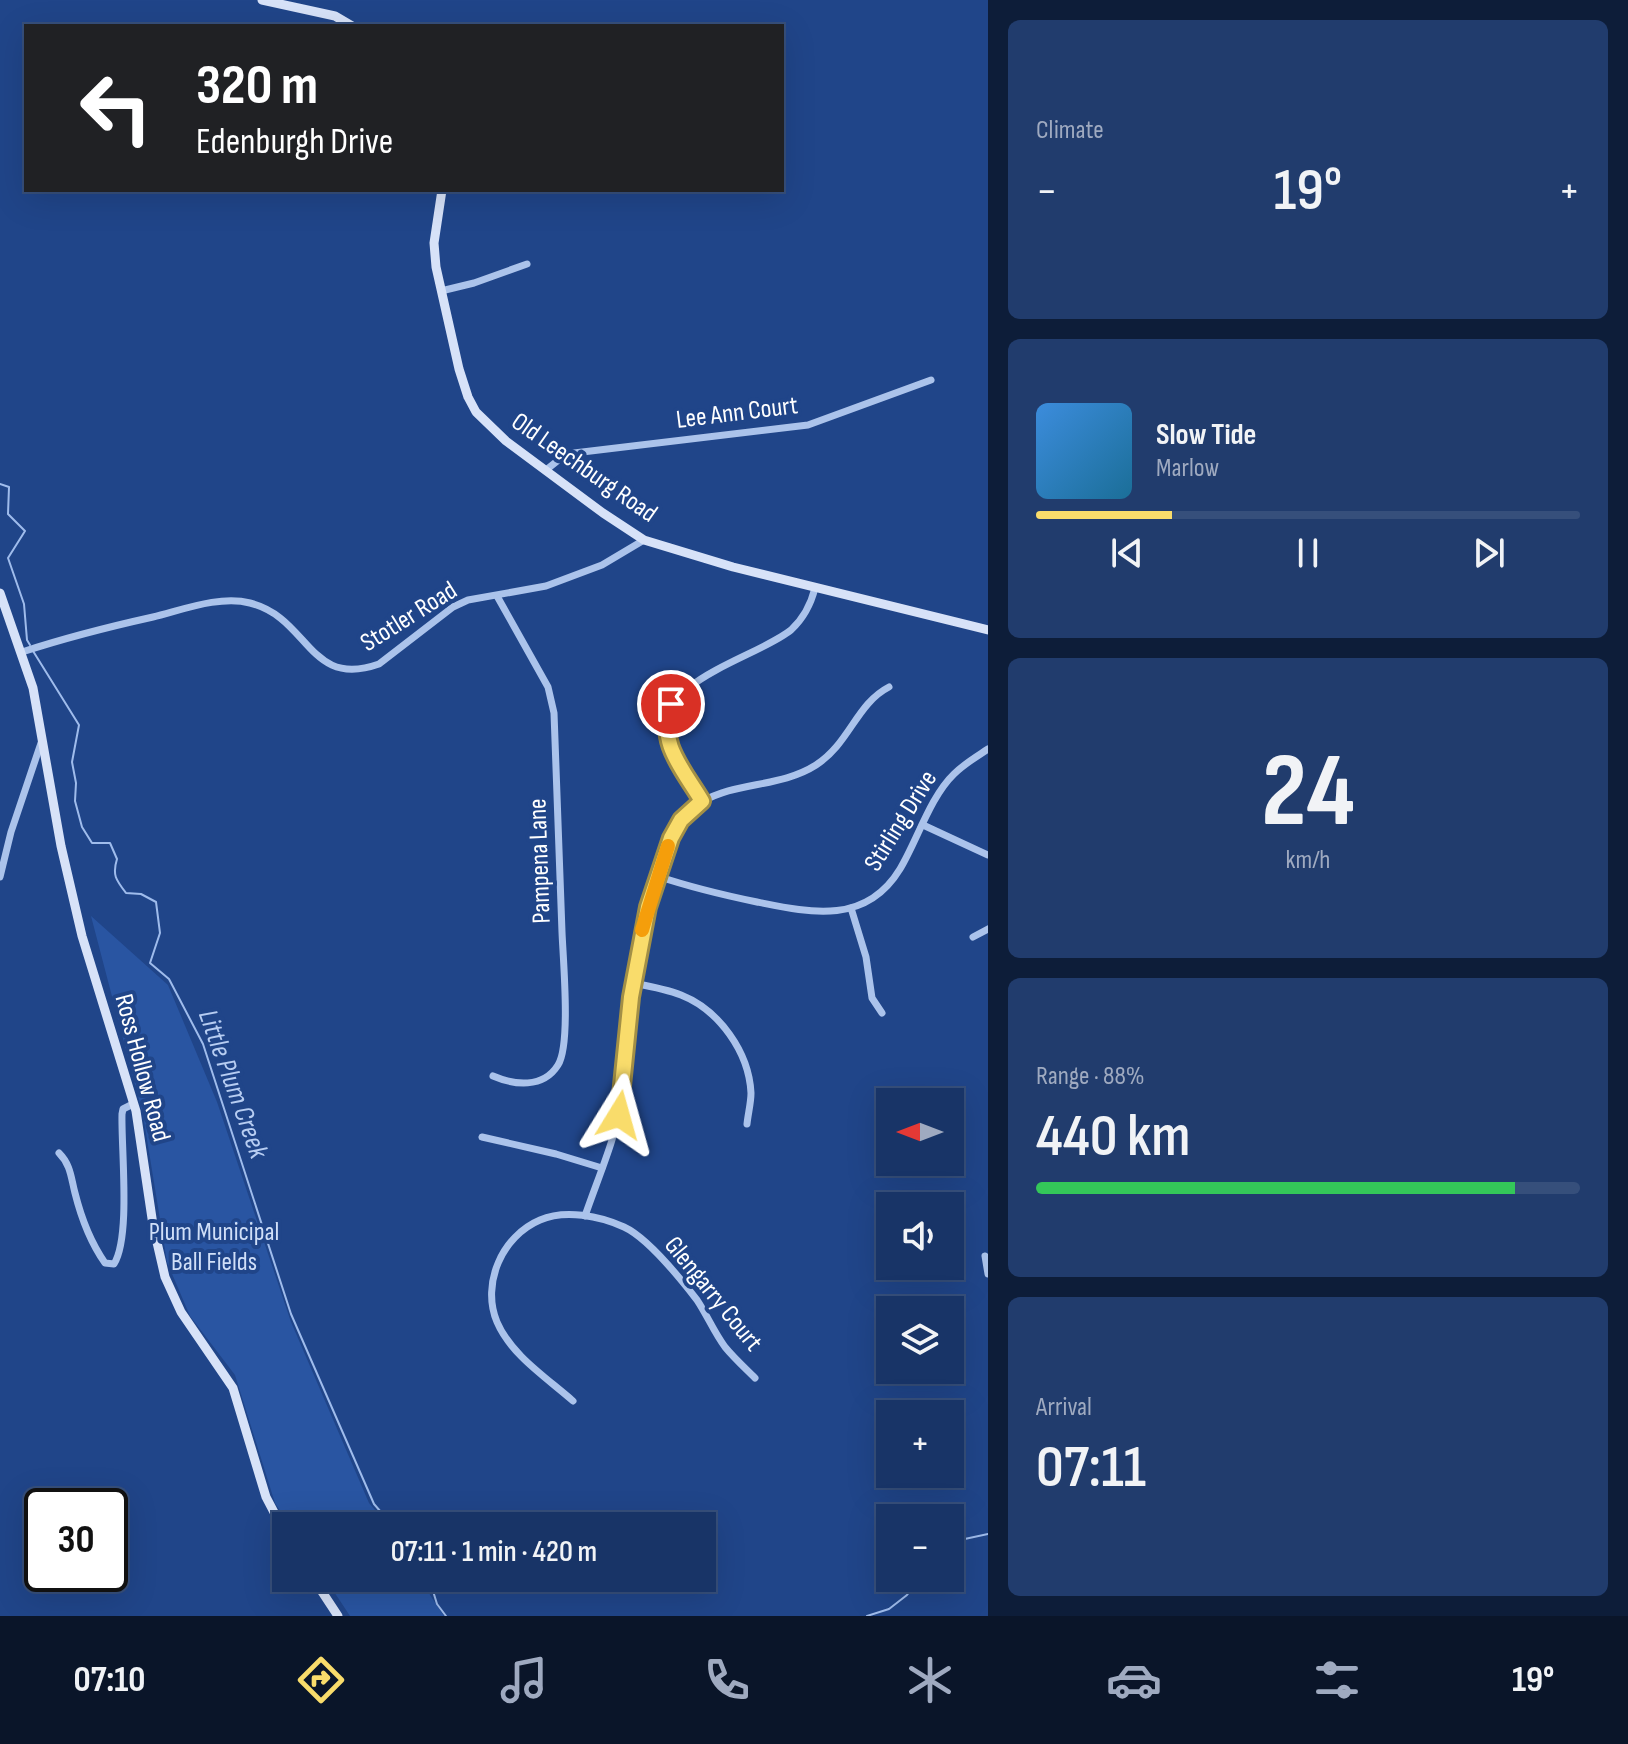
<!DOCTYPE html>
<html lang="en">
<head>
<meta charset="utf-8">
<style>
  :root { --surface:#183467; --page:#213c6d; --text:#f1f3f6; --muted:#9faac0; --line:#364f7b; --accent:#f9dc6b }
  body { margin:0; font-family:"Sofia Sans Condensed",sans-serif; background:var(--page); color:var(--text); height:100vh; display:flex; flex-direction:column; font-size:30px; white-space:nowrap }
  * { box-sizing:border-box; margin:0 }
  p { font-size:26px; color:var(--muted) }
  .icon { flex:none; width:44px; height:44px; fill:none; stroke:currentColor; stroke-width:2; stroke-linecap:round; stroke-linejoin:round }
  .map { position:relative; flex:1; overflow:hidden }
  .details { display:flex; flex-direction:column; gap:20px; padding:20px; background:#0d1d39; width:640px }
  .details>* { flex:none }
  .top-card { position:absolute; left:24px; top:24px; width:760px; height:168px; border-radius:0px; box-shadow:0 8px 32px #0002,0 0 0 2px var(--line); background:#202124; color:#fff; overflow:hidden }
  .needle { width:52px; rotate:270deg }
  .controls { position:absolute; left:876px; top:1088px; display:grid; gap:16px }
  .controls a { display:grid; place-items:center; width:88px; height:88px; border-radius:0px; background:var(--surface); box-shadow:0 8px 32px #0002,0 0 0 2px var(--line); font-size:40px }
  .speed { position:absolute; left:24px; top:1488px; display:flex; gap:16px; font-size:40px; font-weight:700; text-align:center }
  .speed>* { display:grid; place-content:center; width:104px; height:104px; border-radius:50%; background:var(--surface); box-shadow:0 8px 32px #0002,0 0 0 2px var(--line); line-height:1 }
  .speed .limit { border:4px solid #111; border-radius:12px; background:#fff; color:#111 }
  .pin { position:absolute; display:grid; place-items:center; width:68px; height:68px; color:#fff; margin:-34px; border:4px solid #fff; border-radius:50%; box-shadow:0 2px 8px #0007 }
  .me { position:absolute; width:88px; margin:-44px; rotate:8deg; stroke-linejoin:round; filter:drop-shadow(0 0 6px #0008) }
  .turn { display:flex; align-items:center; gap:28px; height:168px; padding:0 40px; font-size:36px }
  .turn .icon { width:104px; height:104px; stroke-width:2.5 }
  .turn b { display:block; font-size:56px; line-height:68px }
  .big { font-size:60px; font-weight:600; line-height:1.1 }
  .details .card { flex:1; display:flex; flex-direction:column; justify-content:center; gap:12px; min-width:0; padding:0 28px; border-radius:12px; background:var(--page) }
  .details .dial { align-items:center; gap:0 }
  .dial b { font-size:104px; line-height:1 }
  .song { display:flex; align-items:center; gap:24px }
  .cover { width:96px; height:96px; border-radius:12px; background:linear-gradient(135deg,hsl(210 70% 55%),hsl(200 70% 35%)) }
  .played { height:8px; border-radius:4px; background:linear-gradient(90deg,var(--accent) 25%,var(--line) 25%) }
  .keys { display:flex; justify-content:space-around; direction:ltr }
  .heat { display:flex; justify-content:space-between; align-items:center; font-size:44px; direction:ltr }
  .charge { height:12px; border-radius:6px; background:linear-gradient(90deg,#34c759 88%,var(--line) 0) }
  .trip { position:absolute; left:272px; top:1512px; width:444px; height:80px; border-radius:0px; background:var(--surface); box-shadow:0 8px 32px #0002,0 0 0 2px var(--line); font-weight:600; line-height:80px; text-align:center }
  .tabs { display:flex; height:128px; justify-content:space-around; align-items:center; background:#0a1529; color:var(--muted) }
  .tabs .icon { width:56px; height:56px }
  .tabs .selected { color:var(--accent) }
  .tabs b { font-size:36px; color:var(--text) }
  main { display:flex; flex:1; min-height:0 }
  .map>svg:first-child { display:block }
</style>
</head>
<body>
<main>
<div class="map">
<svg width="988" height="1616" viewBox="0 0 988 1616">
  <rect width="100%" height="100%" fill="#204589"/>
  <g fill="#2955a2">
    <polygon points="91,916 168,985 217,1102 291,1322 369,1503 389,1526 290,1526 275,1503 235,1375 190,1316 167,1262 143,1115"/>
    <polygon points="325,1578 425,1578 430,1595 444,1616 350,1616"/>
  </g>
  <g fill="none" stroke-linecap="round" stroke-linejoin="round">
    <g stroke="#9fbcec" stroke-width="2">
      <polyline points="0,484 9,487 8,514 25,531 8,558 24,604 27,640 30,645"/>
      <path d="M 33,651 L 79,725 L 72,762 L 76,783 L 75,801 L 82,827 L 92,843 L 110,843 L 117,859 C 112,875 116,880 126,893 L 141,894 L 156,902 L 160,933 L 150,963 L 169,979 L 203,1044 L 291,1314 L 374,1504 L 393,1526"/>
      <polyline points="950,1549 960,1540 988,1534"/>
      <polyline points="429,1578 437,1604 446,1616"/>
      <polyline points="867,1616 889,1609 907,1595 920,1578"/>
    </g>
    <g stroke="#abc3eb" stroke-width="7">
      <polyline points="441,291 474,283 527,264"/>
      <polyline points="546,470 561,458 574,453 808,425 931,380"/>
      <path d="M 22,652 C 65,638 108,627 153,617 C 182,610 220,595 250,603 C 310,618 308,689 379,664 L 453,607 L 468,600 L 546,586 L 602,565 L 644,540"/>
      <path d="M 702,801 C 691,782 671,759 666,736 C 654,681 758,657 791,630 C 804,618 811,604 815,588"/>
      <polyline points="923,825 988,855"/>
      <path d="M 657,876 C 690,887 723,895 757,902 C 811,913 866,925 900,869 C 917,841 930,797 954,774 C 964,764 976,757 988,749"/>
      <polyline points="0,877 11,832 41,743"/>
      <polyline points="851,908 866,957 872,998 882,1013"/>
      <polyline points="973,937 988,929"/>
      <path d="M 633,983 C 649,986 666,989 681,995 C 719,1010 749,1052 751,1093 C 751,1103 748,1114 747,1124"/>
      <path d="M 493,1076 C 514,1085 543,1089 558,1065 C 571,1045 563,959 562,932 C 560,859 557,786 554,713 L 548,687 L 497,596"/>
      <polyline points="482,1137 556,1154 602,1168"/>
      <path d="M 59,1153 C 71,1165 71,1178 75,1193 C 81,1217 91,1243 105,1263 L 114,1264 C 131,1237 121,1148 122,1114 L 123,1109 L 133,1104"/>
      <path d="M 585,1216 C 598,1178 615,1140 622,1100 C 628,1066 627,1031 631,997 C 635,953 646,909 660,867 C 668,846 674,824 691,809 C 727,780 777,790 816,765 C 850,743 856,704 889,687"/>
      <polyline points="985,1256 988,1274"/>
      <path d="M 573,1401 C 547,1378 511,1355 497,1322 C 481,1284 502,1236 540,1220 C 565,1209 600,1216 624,1227 C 648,1238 680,1278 697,1300 C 707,1315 714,1332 725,1347 C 734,1358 745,1368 755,1378"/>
    </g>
    <g stroke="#d7e2f8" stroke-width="9">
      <polyline points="262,0 335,16 352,26"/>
      <polyline points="442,190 434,243 436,267 459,369 468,397 476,412 506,441 603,513 644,540 733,567 988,630"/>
      <polyline points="0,593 33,688 61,846 82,936 136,1111 153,1225 165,1277 181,1312 233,1388 266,1497 286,1535"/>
      <polyline points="313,1578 338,1616"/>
    </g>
  </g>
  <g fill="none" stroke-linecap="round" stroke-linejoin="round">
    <defs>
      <path id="route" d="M 619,1115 L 631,997 L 648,907 L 671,838 L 681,820 L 702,801 C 683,769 657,743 671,704"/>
    </defs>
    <use href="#route" stroke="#a28f46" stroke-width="20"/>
    <use href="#route" stroke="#f9dc6b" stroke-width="14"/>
    <polyline stroke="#f59e0b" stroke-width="14" points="642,930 668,846"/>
  </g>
  <g text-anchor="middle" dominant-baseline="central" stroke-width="8" stroke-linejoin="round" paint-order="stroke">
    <g font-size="26" fill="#fff" stroke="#204589">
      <text transform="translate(737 413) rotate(-7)">Lee Ann Court</text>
      <text transform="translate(584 468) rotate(35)">Old Leechburg Road</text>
      <text transform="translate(409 617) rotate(-32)">Stotler Road</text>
      <text transform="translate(901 821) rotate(-58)">Stirling Drive</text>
      <text transform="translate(540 861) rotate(-92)">Pampena Lane</text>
      <text transform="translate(142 1068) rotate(75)">Ross Hollow Road</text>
      <text transform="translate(713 1294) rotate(51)">Glengarry Court</text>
    </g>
    <g font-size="26" fill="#d0dff8" stroke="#204589">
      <text x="214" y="1232">Plum Municipal<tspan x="214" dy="30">Ball Fields</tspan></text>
    </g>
    <g font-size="28" font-style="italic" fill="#b7cdf2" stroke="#204589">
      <text transform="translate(233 1084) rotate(70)">Little Plum Creek</text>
    </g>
  </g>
</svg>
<div class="controls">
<a><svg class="needle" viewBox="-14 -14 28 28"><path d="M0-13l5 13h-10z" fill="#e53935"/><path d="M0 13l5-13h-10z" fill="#9faac0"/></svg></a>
<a><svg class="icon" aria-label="sound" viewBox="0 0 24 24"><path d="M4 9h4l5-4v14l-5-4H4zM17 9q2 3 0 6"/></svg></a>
<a><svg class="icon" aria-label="layers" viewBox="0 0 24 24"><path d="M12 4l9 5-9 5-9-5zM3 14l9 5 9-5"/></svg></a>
<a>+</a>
<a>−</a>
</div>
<div class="speed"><div class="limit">30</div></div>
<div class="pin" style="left:671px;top:704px;background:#d93025"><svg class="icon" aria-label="arrive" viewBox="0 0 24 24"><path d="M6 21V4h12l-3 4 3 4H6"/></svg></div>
<svg class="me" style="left:619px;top:1115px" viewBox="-20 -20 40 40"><path d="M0-17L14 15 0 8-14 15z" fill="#f9dc6b" stroke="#fff" stroke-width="4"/></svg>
<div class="trip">07:11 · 1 min · 420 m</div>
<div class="top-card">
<div class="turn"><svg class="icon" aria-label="left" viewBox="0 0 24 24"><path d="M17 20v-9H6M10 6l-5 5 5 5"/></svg><div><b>320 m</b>Edenburgh Drive</div></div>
</div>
</div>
<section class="details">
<div class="card"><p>Climate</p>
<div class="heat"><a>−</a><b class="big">19°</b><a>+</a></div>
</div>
<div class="card">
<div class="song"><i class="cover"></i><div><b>Slow Tide</b><p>Marlow</p></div></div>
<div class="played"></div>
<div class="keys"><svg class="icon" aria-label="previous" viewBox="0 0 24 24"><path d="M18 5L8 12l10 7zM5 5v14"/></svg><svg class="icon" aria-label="pause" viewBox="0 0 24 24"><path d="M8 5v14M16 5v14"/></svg><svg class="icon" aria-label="next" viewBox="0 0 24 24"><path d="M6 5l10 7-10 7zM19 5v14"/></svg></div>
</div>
<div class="card dial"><b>24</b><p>km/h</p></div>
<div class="card"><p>Range · 88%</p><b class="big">440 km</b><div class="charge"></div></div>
<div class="card"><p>Arrival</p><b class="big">07:11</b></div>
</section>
</main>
<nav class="tabs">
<b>07:10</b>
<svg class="icon selected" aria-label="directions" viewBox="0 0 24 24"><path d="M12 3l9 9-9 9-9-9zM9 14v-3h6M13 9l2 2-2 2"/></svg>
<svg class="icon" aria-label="music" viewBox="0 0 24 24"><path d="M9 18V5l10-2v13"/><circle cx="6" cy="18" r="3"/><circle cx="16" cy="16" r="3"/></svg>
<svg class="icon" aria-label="phone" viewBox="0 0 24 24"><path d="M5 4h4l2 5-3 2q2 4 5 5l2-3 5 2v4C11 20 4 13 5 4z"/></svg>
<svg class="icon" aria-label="climate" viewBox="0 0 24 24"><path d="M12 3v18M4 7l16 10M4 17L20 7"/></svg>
<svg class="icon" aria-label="car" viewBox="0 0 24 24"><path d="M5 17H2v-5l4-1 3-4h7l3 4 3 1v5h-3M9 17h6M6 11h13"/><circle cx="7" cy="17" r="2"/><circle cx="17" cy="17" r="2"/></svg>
<svg class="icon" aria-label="filters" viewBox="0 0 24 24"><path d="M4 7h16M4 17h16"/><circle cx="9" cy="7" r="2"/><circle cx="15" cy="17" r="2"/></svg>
<b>19°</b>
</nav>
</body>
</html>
